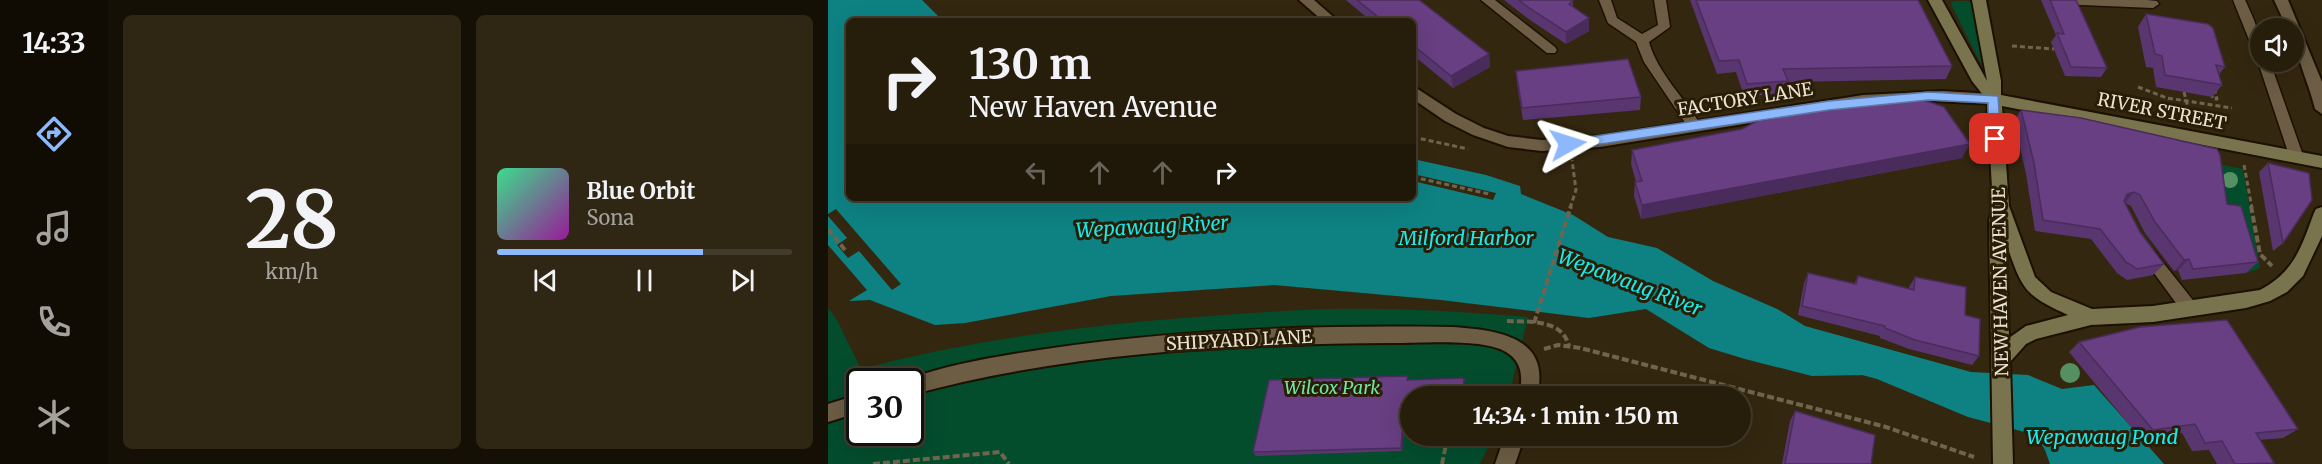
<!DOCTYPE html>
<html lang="en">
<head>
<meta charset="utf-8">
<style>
  :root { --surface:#271d0b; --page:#2f2614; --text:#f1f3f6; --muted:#a4a29d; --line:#433b2c; --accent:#8db9fc }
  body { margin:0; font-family:Merriweather,serif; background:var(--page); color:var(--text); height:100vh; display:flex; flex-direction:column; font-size:22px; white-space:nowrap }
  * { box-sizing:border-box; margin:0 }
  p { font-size:20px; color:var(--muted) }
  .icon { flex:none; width:33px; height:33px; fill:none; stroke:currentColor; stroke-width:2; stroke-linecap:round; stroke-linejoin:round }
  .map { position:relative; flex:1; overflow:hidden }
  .drawer { display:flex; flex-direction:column; gap:15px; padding:15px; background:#151006; width:720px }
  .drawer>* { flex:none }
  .banner { position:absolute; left:18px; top:18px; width:570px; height:183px; border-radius:9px; box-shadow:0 6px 24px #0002,0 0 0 2px var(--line); background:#271d0b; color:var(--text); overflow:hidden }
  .tools { position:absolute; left:1422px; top:18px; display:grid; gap:12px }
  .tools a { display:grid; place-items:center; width:54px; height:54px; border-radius:50%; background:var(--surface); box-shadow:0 6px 24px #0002,0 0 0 2px var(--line); font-size:30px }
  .speed { position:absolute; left:18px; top:368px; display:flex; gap:12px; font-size:30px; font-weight:700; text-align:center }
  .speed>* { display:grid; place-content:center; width:78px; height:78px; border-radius:50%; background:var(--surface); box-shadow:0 6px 24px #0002,0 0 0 2px var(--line); line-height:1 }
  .speed .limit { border:3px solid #111; border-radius:9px; background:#fff; color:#111 }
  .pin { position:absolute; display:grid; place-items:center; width:51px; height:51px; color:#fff; margin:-26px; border-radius:12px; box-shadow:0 3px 9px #0006 }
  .me { position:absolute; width:66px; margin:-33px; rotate:84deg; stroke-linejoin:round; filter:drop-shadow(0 0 4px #0008) }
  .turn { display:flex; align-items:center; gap:21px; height:126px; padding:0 24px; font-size:27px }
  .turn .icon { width:78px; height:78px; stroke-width:2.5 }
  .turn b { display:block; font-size:42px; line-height:51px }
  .lanes { display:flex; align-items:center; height:57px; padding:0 24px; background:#0003; justify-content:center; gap:30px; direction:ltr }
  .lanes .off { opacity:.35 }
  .drawer .tile { flex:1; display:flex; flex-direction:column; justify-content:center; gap:9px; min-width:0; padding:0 21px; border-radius:9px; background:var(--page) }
  .drawer .dial { align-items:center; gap:0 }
  .dial b { font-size:78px; line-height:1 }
  .song { display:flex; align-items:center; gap:18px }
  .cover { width:72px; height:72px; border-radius:9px; background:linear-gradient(135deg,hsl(150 70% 55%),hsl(300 70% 35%)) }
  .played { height:6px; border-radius:3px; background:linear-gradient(90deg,var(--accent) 70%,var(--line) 70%) }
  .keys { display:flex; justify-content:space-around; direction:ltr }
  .drawer .tiles { flex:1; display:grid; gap:15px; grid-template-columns:repeat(2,1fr) }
  .trip { position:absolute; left:572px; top:386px; width:351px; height:60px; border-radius:30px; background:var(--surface); box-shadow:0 6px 24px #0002,0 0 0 2px var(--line); font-weight:700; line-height:60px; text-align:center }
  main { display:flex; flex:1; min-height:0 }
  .menu { display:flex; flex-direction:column; width:108px; justify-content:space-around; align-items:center; background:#100c04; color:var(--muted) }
  .menu .icon { width:42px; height:42px }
  .menu .active { color:var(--accent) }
  .menu b { font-size:27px; color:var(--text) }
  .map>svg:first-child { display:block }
</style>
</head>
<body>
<main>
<nav class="menu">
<b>14:33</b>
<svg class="icon active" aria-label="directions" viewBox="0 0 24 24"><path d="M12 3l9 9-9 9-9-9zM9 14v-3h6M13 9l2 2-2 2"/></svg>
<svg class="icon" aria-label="music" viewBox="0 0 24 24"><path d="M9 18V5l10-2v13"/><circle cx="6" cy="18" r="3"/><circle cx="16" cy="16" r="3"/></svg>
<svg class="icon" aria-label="phone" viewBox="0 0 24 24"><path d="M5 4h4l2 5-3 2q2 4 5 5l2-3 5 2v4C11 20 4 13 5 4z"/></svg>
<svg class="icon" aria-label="climate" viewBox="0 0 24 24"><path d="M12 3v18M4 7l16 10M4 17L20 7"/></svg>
</nav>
<section class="drawer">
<div class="tiles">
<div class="tile dial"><b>28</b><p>km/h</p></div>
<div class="tile">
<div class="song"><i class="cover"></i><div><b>Blue Orbit</b><p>Sona</p></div></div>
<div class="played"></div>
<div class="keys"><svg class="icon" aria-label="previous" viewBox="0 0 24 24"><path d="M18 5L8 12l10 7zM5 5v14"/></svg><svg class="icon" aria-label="pause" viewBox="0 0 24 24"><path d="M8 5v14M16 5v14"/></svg><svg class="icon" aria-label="next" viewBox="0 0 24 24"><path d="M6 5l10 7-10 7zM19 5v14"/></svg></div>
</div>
</div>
</section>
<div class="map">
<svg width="1494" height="464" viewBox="0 0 1494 464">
  <rect width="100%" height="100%" fill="#34270f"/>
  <g fill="#034d2d" fill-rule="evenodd">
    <polygon points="1125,1 1140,1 1145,4 1157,64 1152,62 1123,4"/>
    <polygon points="1380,162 1415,169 1432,268 1419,273 1402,217"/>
    <path d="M 0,308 L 9,320 L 33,369 C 148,339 265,324 383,316 C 437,312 492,308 546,309 C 598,309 649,313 700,317 L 681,396 L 582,396 L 582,435 L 666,435 L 652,464 L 0,464 ZM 32,381 L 82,381 L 82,432 L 32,432 Z"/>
  </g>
  <polygon fill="#0e8283" points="0,0 94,0 115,21 21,21 21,198 585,198 585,159 658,175 692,186 693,194 745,215 780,237 829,248 885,281 949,309 977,326 1143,372 1200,375 1234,389 1266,385 1336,464 1222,464 1217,450 1208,435 1140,417 1049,379 1034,375 984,376 917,359 881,348 818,309 761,318 613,300 446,285 283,296 137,323 107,325 42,300 21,301 39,290 0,245"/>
  <g fill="#34270f">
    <polygon points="585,174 668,193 665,200 585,181"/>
    <polygon points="8,209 73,284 64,290 31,251 20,258 9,245 19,238 0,216 0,214"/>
  </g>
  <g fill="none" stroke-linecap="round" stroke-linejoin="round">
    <defs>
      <g id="service">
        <polygon points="653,0 667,0 727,47 729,50 727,53 719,53"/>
        <path d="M 771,0 L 783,0 L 789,18 L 814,34 L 830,25 L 826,0 L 838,0 L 842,27 L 821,42 C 830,74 857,98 874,127 L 872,130 L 862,130 L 816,62 L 808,42 L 780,23 Z"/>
        <polygon points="1224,0 1319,0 1329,1 1331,4 1325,8 1230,4"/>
        <path d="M 1405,0 L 1417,0 C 1427,21 1432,32 1432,56 L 1426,52 Z"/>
        <polygon points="1432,59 1432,62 1442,62 1476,158 1474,162 1464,162 1462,158 1430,62"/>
        <polygon points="1320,248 1325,250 1368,304 1370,309 1368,314 1362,316 1356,314 1315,258 1312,254 1315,250"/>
      </g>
      <g id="minor">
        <polygon points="471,0 486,0 510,21 495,21"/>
        <path d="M 1446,0 L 1460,0 L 1494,82 L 1494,114 L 1487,109 C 1481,82 1466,56 1466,28 L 1459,28 Z"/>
        <polygon points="585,86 628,114 656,128 680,136 714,140 772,136 1035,95 1115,91 1166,94 1173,99 1166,104 1106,101 1035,105 772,147 714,151 680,147 645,135 617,121 585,99"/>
        <path d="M 624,327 C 668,330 724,336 709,396 L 691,396 C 695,379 695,362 678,352 C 657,338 592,343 566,343 C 402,344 241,352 82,395 L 82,381 L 75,381 C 120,364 171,356 218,349 C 352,329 489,325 624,327 Z"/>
        <polygon points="32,394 32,412 0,422 0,404"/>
        <polygon points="677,435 697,435 687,464 667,464"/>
      </g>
      <path id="secondary" d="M 1100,0 L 1114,0 L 1159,81 L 1144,0 L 1158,0 L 1173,81 L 1173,95 L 1494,156 L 1494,168 L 1174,106 L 1181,206 L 1207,277 L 1223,292 L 1264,309 L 1325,306 L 1432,290 C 1466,272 1473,248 1486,213 L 1488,209 L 1494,207 L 1494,236 L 1475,276 L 1459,292 L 1442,301 L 1418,308 L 1325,322 L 1263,325 L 1208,339 L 1198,344 L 1182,362 L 1185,464 L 1165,464 L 1161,221 L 1165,206 L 1159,100 L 1144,81 ZM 1178,243 C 1194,288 1195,295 1240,315 L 1198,326 L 1181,338 Z"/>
    </defs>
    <use href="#service" stroke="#1c1000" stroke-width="3"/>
    <use href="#minor" stroke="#1c1000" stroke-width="4"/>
    <use href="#secondary" stroke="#1c1000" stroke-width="4"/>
    <g stroke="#6f644e" stroke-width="3" stroke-dasharray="5 3" stroke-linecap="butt">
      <polyline points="1184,46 1226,49"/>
      <polyline points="1310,87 1339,98 1404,108"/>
      <polyline points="1356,92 1362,116"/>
      <polyline points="1383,93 1385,99 1389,99 1386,88"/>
      <polyline points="585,137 640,149"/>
      <polyline points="1416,165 1424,208"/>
      <polyline points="585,177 661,194"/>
      <polyline points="742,208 748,190 744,160"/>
    </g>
    <g stroke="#6f644e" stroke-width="4" stroke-dasharray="7 3" stroke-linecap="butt">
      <polyline points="1423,206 1432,254 1444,266"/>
      <polyline points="0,229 17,250"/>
      <path d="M 679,321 C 702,322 734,319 741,346"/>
      <polyline points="706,323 743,206"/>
      <polyline points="716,349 730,345 752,348 1058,427 1146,457"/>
      <polyline points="45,464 172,452 181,464"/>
      <polyline points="614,464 620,435"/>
    </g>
    <use href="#service" fill="#6c5d44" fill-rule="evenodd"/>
    <use href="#minor" fill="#6c5d44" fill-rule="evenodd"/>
    <use href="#secondary" fill="#7a744e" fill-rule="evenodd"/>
  </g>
  <g fill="#549061">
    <circle cx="1402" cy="180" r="8"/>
    <circle cx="1242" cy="373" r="10"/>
  </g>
  <g fill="#593670">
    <polygon points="518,0 591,0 661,54 662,67 625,88 585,55 585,21 543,21 519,1"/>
    <polygon points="676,0 743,0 745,1 745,7 761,18 761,31 738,44 702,20"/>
    <polygon points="862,0 1090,0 1124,66 1118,79 960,82 957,94 916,96 908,72 889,74"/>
    <polygon points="1213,0 1248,0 1279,68 1273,77 1237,76 1223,42 1228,35"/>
    <polygon points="1318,14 1397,67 1391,74 1394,85 1384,97 1328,87 1325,68 1318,67 1310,27"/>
    <polygon points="688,71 813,97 812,110 695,120 689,84"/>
    <polygon points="1193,110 1399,204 1430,262 1418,273 1354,280 1350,270 1346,271 1317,233 1303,206 1297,203 1312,232 1336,264 1325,275 1299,280 1289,273 1263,239 1207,231 1198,174 1186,121"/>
    <polygon points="804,150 1134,158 813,219 806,196 807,182 808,182 803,164"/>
    <polygon points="1440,163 1455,243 1445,251 1431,172"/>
    <polygon points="980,273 1026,284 1030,276 1081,289 1081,287 1087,277 1137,315 1151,356 1144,365 1081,349 1052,338 1052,336 970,315 976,283"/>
    <polygon points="1251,342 1470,429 1455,438 1432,440 1446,463 1444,464 1389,464 1381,450 1364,451 1354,433 1313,439 1241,352"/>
    <polygon points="636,378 637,382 582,396 582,414 578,414 574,451 428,456 425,452 581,380"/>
    <polygon points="967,411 1043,464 954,464 962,421"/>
  </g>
  <g fill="#492c5b">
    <polygon points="761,18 761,31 738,44 738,32"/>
    <polygon points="661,54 662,67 625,88 623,76"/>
    <polygon points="1142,144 1134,158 813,219 814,205"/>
    <polygon points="1306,192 1297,203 1290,205 1299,194"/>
    <polygon points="1361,259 1350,270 1346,271 1356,260"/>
    <polygon points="576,411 578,414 574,451 573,448"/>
  </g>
  <g fill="#683f82" stroke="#492c5b" stroke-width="1.5">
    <polygon points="529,0 591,0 661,54 623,76 585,45 585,21 555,21"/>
    <polygon points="691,0 743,0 745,1 741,4 761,18 738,32 701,8"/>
    <polygon points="868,0 1090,0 1124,66 955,69 960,81 919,84 911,60 891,61"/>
    <polygon points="1222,0 1248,0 1279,68 1243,67 1229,33 1236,34"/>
    <polygon points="1318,14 1380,24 1385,28 1397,67 1388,65 1394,85 1337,75 1334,56 1327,54"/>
    <polygon points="800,59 813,97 694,108 688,71"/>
    <polygon points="1078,94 1116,107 1142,144 814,205 807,182 814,181 804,150 914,129 929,121"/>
    <polygon points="1193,110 1253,118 1389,149 1392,155 1399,204 1413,206 1430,262 1365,269 1361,259 1356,260 1327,222 1312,195 1306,192 1299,194 1296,201 1312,232 1336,264 1309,269 1298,262 1272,229 1215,220 1206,163"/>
    <polygon points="1440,163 1481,173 1484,200 1455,243"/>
    <polygon points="980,273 1028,284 1030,276 1086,290 1087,277 1138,287 1137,315 1152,319 1151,356 1087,340 1057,328 1057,326 974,306"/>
    <polygon points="1399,320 1470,429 1428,433 1446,463 1407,464 1394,441 1377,443 1367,424 1325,430 1251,342 1312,327"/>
    <polygon points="580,376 579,380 636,378 635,396 582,396 582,411 576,411 573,448 425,452 441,380"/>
    <polygon points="967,411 1047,435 1043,464 957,464"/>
  </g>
  <polygon fill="#8db9fc" stroke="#5c78a4" stroke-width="1.5" points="1100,92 1170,96 1173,139 1171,142 1162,142 1160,139 1160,103 1100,100 1001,110 740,149 734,144 740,140 1001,101"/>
  <g text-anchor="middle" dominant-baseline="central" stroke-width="6" stroke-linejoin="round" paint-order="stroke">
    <g font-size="18" fill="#eae2d3" stroke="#2a1d05">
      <text transform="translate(917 99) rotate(-9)">FACTORY LANE</text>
      <text transform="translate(1334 111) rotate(11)">RIVER STREET</text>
      <text transform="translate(1172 282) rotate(-91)">NEW HAVEN AVENUE</text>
      <text transform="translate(411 340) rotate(-3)">SHIPYARD LANE</text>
    </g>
    <g font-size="18" font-style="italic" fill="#6fe6a4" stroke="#2a1d05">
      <text x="504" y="387">Wilcox Park</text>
    </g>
    <g font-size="20" font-style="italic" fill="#16ecef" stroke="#2a1d05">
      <text transform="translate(324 226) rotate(-3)">Wepawaug River</text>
      <text x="638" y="237">Milford Harbor</text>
      <text transform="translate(802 282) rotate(21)">Wepawaug River</text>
      <text x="1274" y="436">Wepawaug Pond</text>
    </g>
  </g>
</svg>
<div class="tools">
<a><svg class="icon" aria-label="sound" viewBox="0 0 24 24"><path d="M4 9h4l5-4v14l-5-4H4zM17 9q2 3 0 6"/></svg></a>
</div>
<div class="speed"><div class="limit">30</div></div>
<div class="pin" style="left:1167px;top:139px;background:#d93025"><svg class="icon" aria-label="arrive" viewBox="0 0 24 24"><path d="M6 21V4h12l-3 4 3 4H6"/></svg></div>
<svg class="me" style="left:740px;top:144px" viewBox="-20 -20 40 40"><path d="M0-17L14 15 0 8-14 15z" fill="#8db9fc" stroke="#fff" stroke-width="4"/></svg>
<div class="trip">14:34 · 1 min · 150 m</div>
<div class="banner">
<div class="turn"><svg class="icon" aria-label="right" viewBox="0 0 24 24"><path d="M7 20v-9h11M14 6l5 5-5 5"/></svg><div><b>130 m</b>New Haven Avenue</div></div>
<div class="lanes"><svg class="icon off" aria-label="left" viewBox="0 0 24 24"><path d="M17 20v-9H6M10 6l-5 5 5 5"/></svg><svg class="icon off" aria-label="ahead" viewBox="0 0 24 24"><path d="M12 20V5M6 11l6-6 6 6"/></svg><svg class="icon off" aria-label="ahead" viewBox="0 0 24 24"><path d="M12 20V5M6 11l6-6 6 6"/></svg><svg class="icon" aria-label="right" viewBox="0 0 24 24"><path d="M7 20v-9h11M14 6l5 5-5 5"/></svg></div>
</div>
</div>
</main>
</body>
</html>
